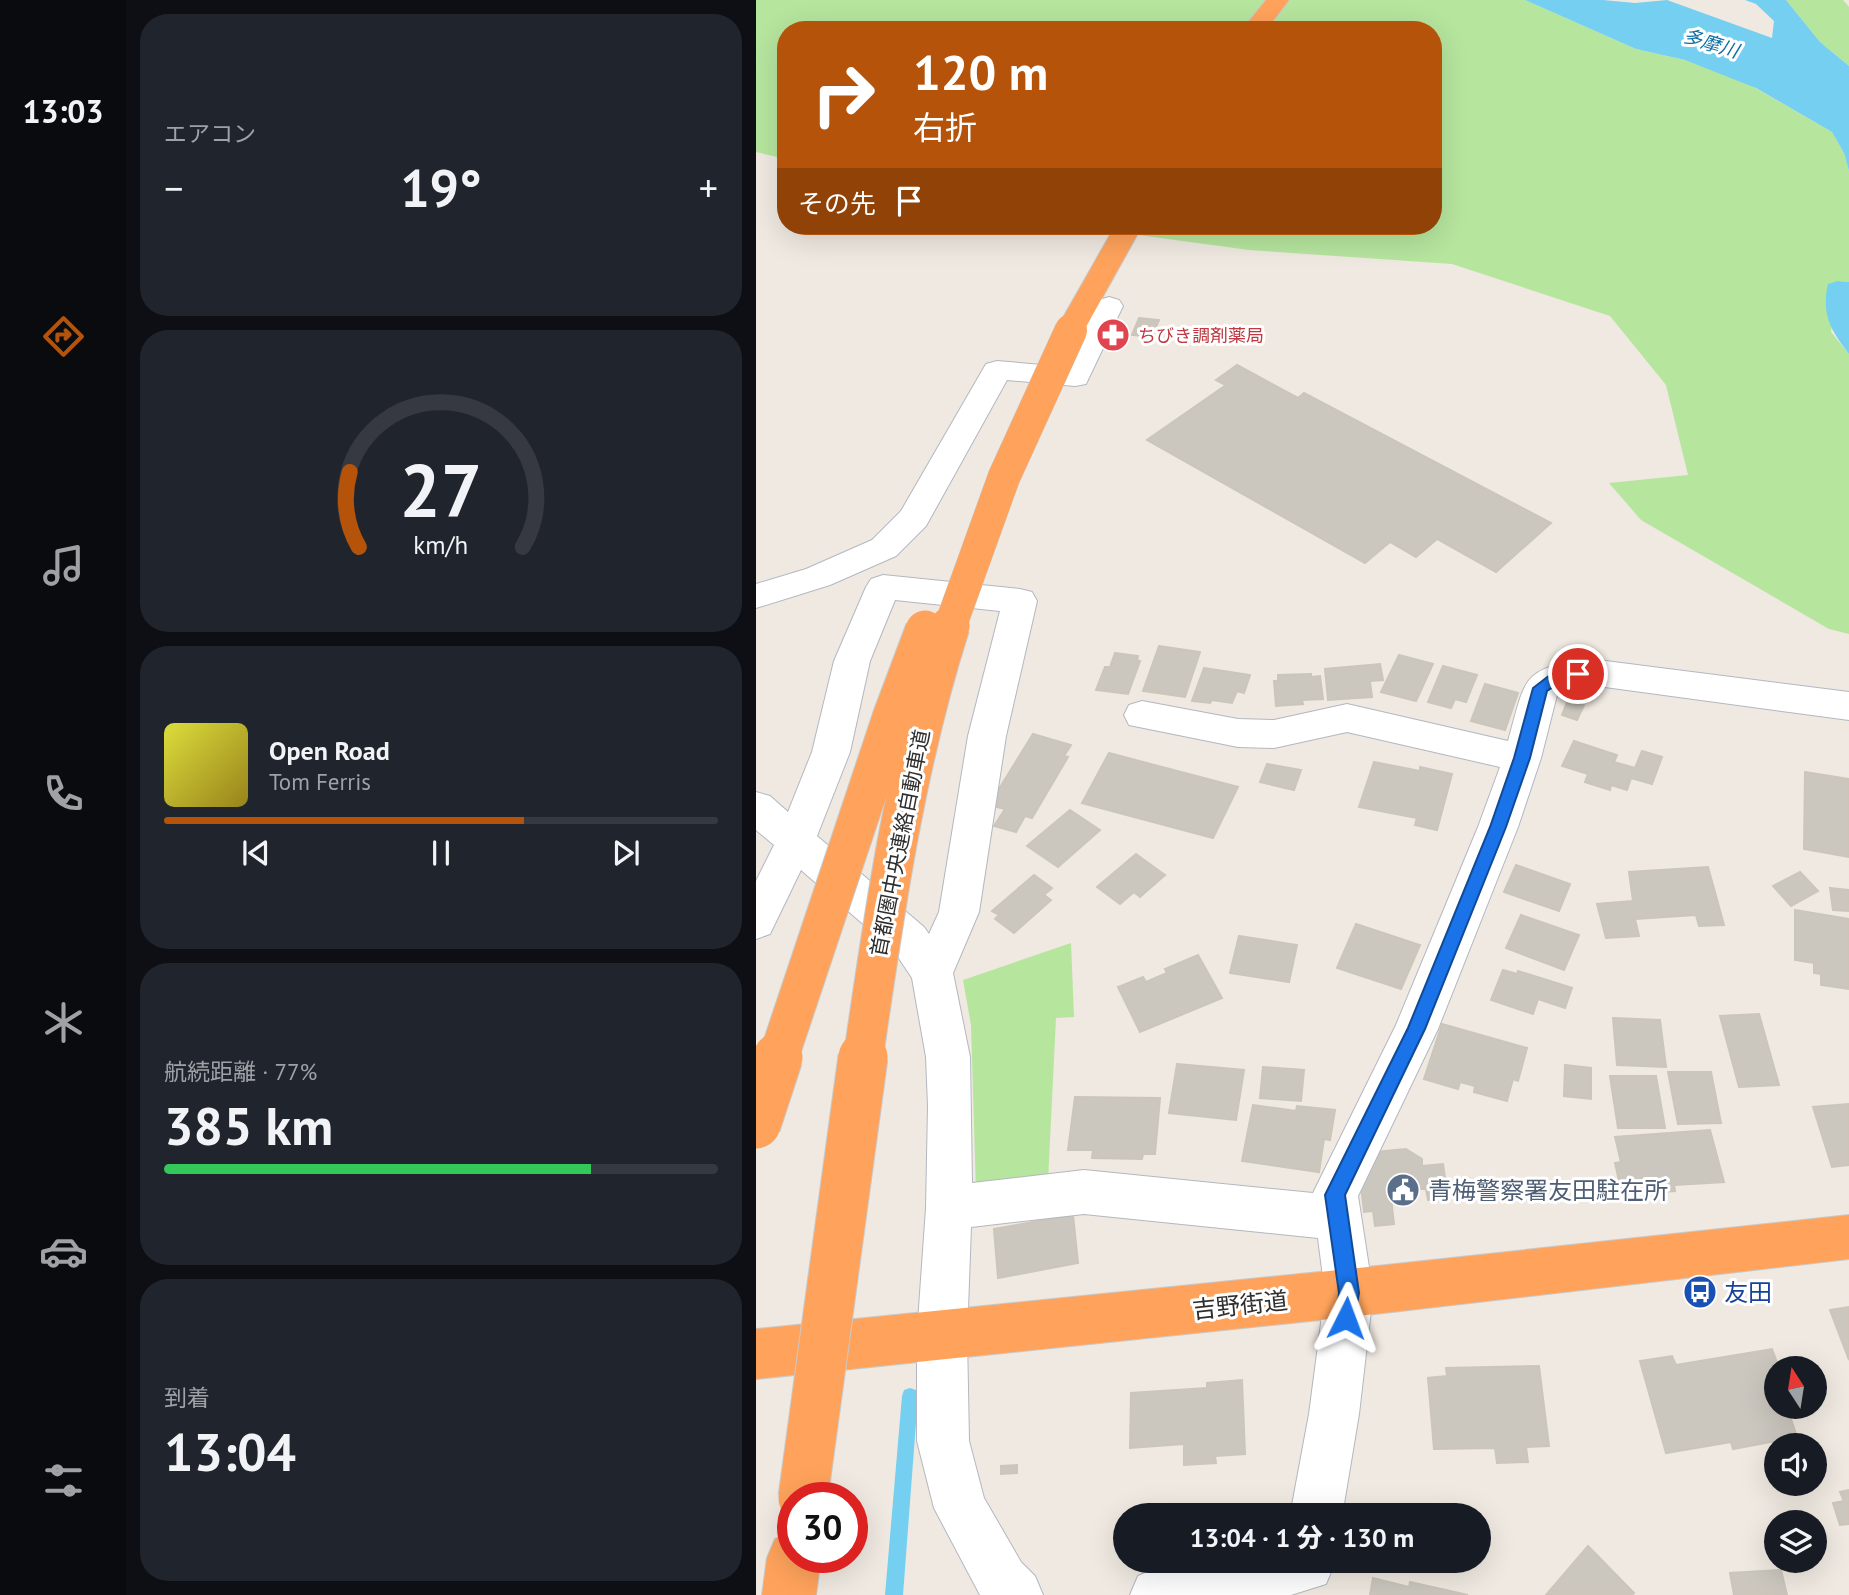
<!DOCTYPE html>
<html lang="ja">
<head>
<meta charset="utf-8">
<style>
  :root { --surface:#171b24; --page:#20242c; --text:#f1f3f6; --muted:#9ea1a6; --line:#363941; --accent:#b45309 }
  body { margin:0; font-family:"PT Sans","Noto Sans JP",sans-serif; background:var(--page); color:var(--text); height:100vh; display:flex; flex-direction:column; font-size:26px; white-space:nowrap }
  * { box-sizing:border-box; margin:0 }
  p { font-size:23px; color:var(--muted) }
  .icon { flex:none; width:38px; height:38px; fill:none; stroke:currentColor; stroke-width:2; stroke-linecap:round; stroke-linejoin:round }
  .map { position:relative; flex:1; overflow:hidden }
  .drawer { display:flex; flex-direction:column; gap:14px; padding:14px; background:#0d0f14; width:630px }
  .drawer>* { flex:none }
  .hud { position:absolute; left:21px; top:21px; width:665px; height:214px; border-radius:28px; box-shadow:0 7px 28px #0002; background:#b45309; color:#fff; overflow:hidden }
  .needle { width:46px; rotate:348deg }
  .tools { position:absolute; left:1008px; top:1356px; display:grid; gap:14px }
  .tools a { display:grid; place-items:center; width:63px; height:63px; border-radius:50%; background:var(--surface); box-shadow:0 7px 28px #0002; font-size:35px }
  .speed { position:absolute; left:21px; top:1482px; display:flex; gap:14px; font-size:35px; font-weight:700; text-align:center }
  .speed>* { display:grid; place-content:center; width:91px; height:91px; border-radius:50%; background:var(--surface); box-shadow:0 7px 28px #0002; line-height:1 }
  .speed .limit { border:10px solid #d22; background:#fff; color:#111 }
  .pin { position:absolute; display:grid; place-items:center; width:60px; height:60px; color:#fff; margin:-30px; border:4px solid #fff; border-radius:50%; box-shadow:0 2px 7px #0007 }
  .me { position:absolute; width:77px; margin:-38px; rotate:3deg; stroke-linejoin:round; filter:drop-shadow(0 0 5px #0008) }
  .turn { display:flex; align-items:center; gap:24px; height:147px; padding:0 21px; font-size:32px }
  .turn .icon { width:91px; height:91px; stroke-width:2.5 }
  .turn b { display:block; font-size:49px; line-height:60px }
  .then { display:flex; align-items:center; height:66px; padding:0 21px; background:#0003; gap:14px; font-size:26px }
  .big { font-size:52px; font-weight:800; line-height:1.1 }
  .drawer .widget { flex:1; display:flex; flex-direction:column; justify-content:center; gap:10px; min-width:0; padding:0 24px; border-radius:28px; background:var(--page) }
  .drawer .dial { align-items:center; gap:0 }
  .dial svg { height:182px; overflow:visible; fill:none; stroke:var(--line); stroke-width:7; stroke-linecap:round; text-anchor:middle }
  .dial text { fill:var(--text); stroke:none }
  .song { display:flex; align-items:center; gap:21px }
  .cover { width:84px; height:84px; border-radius:10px; background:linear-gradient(135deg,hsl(60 70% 55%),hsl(50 70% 35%)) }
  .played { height:7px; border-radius:4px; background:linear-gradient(90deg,var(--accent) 65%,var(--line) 65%) }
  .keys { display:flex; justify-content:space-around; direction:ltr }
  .heat { display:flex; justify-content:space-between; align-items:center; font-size:38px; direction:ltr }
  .charge { height:10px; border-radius:5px; background:linear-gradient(90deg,#34c759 77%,var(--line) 0) }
  .trip { position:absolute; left:357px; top:1503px; width:378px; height:70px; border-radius:35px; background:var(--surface); box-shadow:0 7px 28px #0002; font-weight:800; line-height:70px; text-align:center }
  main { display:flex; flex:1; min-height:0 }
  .dock { display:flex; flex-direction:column; width:126px; justify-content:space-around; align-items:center; background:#090b0e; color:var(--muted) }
  .dock .icon { width:49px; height:49px }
  .dock .active { color:var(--accent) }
  .dock b { font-size:32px; color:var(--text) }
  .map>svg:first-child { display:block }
</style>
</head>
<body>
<main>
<nav class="dock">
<b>13:03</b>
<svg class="icon active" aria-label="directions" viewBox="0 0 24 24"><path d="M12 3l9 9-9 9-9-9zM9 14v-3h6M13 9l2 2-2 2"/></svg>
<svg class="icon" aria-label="music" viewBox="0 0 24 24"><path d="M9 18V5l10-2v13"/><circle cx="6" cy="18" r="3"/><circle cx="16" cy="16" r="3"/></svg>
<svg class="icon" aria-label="phone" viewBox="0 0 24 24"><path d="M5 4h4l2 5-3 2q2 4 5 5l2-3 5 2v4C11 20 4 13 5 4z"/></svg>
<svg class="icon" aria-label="climate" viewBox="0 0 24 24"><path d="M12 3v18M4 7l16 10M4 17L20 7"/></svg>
<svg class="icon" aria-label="car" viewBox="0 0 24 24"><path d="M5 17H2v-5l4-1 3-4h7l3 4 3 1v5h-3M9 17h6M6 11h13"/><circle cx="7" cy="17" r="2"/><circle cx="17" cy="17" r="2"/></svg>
<svg class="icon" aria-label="filters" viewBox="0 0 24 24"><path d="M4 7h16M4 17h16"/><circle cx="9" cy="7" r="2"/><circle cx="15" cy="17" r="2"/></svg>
</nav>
<section class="drawer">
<div class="widget"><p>エアコン</p>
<div class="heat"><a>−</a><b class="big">19°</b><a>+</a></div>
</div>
<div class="widget dial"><svg viewBox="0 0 100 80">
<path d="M14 69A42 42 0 1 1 86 69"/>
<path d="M14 69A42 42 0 0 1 10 36" stroke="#b45309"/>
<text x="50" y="56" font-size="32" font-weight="700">27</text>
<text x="50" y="72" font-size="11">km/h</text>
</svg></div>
<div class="widget">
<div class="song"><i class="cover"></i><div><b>Open Road</b><p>Tom Ferris</p></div></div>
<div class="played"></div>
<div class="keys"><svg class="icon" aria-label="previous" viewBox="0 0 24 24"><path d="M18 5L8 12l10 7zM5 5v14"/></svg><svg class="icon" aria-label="pause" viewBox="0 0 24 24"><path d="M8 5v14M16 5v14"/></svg><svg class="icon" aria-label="next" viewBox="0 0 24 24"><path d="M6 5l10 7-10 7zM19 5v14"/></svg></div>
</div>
<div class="widget"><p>航続距離 · 77%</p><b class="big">385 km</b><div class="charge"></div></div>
<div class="widget"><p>到着</p><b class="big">13:04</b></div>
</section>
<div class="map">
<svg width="1093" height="1595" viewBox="0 0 1093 1595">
  <rect width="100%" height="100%" fill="#efe9e1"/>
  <g fill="#b6e59e">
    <polygon points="0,0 769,0 880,49 929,60 987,81 1076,132 1088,153 1093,171 1093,282 1082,281 1075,332 1093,354 1093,634 1073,629 885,520 853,483 932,475 910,385 854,316 696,264 493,250 316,226 677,226 677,30 30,30 30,159 0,152"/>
    <polygon points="1030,0 1087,0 1093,7 1093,66 1064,42"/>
    <polygon points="315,943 318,1017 300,1018 292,1181 220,1192 215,1025 207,980"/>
  </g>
  <g fill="#75cff0">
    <polygon points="769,0 847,0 879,3 911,0 1016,38 1018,21 1000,4 989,0 1030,0 1064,42 1093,66 1093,171 1088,153 1076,132 1000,88 929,60 880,49"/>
    <path d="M 1082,281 L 1093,282 L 1093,354 C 1075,331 1065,314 1072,284 Z"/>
  </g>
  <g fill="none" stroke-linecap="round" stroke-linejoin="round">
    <polygon fill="#75cff0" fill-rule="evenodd" points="154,1388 160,1390 162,1396 147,1595 129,1595 146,1396 148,1390"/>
  </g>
  <g fill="#cbc7bf" stroke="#cbc5ba" stroke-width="2">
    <polygon points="383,318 403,320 396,337 376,335"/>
    <polygon points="481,365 542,398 548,393 795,523 740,572 681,539 660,557 634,542 609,563 391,440 470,385 460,380"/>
    <polygon points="403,646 444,652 429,697 387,691"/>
    <polygon points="359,653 382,656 381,660 384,661 372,694 340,690 349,667 354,667"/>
    <polygon points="643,655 677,664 660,701 625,692"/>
    <polygon points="624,664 627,680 614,681 616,697 572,700 569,669"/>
    <polygon points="687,666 721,675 710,702 699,699 695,708 672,702"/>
    <polygon points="448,668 494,675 488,693 481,691 476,703 456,700 454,703 436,701"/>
    <polygon points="555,674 555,677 564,676 567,699 546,700 547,704 520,706 518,681 522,681 522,675"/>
    <polygon points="729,684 762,693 749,730 715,721"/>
    <polygon points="812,700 828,705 821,720 806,715"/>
    <polygon points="277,734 315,745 308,756 312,757 276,818 269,816 260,832 238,826 249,809 233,805"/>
    <polygon points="818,741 861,755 858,762 879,768 886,751 906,757 896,784 875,778 871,790 855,785 854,790 829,782 832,774 806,766"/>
    <polygon points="353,753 482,787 457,838 326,803"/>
    <polygon points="618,762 664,771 664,767 696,774 681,830 659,825 661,818 603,807"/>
    <polygon points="511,764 545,770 538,790 504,782"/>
    <polygon points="1049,772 1093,779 1093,857 1048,849"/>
    <polygon points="314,810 344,830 302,867 271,846"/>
    <polygon points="380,854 409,875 384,897 378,892 364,904 341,887"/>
    <polygon points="760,865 814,884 803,911 748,892"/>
    <polygon points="952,867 968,925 943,926 940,915 879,919 883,936 850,938 841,904 877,901 873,872"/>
    <polygon points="1044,872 1062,891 1035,906 1017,886"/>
    <polygon points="278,875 296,888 288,895 295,900 258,933 239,919 243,915 236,911"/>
    <polygon points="1074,888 1093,890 1093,911 1077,910"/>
    <polygon points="1039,910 1093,919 1093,989 1065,985 1065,974 1058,973 1058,963 1039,960"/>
    <polygon points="765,915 823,935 808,970 750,948"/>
    <polygon points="600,924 664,945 645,989 581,968"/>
    <polygon points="483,936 541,945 533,982 474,973"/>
    <polygon points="442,955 466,998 384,1032 362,987 387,977 390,982 411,973 409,969"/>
    <polygon points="747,970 761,974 762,971 816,988 809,1008 782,999 777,1014 735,1000"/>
    <polygon points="1003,1014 1023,1085 983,1087 964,1016"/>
    <polygon points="857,1018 904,1020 910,1067 861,1065"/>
    <polygon points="686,1024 771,1048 762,1081 757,1079 751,1101 718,1092 719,1086 704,1082 702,1089 668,1079"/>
    <polygon points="421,1064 488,1070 480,1120 413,1113"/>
    <polygon points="809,1065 835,1068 835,1099 808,1096"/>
    <polygon points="507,1067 548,1070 545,1101 504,1098"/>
    <polygon points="912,1072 955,1072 965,1123 922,1124"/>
    <polygon points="854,1076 900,1076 909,1128 862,1128"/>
    <polygon points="319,1097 404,1098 399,1154 387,1154 386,1159 336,1158 337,1150 312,1150"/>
    <polygon points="1093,1104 1093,1165 1076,1167 1057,1107"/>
    <polygon points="497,1105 540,1111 541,1106 579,1110 574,1140 568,1139 563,1172 486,1161"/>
    <polygon points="954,1130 968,1182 918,1185 919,1191 866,1194 859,1163 865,1162 859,1137"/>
    <polygon points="650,1149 666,1159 666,1166 687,1164 692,1198 672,1200 670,1189 634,1189 638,1224 619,1226 617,1211 608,1212 605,1186 619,1152"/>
    <polygon points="317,1215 322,1263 242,1278 238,1229"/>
    <polygon points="1093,1307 1093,1360 1074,1310"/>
    <polygon points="1016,1349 1023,1368 1020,1368 1020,1407 1031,1407 1041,1437 977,1449 975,1442 910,1453 884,1361 916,1356 920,1365"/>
    <polygon points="783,1366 793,1446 770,1447 772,1462 741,1463 739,1448 678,1449 672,1378 691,1376 690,1368"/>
    <polygon points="486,1380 489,1454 459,1456 460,1463 428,1465 428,1444 374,1448 375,1393 451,1388 451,1383"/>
    <polygon points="261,1465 261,1473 245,1474 245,1466"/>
    <polygon points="1093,1490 1093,1524 1084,1525 1077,1503 1088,1501 1084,1492"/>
    <polygon points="832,1546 878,1593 876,1595 790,1595"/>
    <polygon points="1025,1570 1031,1595 978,1595 974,1573"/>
    <polygon points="617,1578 653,1587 654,1582 712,1595 614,1595"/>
  </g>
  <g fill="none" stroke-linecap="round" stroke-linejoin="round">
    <defs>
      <g id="street">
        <polygon points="353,297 363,300 367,306 330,384 319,386 251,380 170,526 140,556 74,585 0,608 0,584 50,569 116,540 145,511 230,364 241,361 309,367 339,306 343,300"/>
        <path d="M 127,575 L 264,589 L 276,592 L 281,601 L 250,736 L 223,912 L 197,973 L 214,1057 L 216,1183 L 328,1170 L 557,1193 L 640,1025 L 722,827 L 744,767 L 591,732 L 518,748 L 482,747 L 373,725 L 368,715 L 373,705 L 386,701 L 482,719 L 518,720 L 591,704 L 752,741 C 770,678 764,668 834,659 L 1093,692 L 1093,720 L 834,685 L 813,688 L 801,695 L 785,758 L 762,827 L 682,1029 L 602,1196 L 617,1293 L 603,1414 L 586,1516 L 534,1516 L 553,1414 L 569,1293 L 562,1238 L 328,1214 L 215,1227 L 211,1336 L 213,1441 L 228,1498 L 265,1562 L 279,1576 L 287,1595 L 224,1595 L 178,1508 L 161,1441 L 161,1336 L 170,1208 L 172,1106 L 170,1057 L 156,978 L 138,951 L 45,870 L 14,934 L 0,939 L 0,881 L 18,845 L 0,830 L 0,792 L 14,796 L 32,812 L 56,752 L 78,661 L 110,587 L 115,579 ZM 139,600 L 244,611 L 212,736 L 183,912 L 173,934 L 168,927 L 61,836 L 94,752 L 114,661 Z"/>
        <polygon points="436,1561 576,1561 578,1565 570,1584 535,1595 374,1595 382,1576 401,1568"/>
      </g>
      <g id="highway">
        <polygon points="510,0 533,0 510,30 486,30"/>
        <polygon points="359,226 386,226 325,336 315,339 305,336 300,330"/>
        <polygon points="1093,1215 1093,1259 593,1317 0,1379 0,1329 593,1269"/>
        <polygon points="37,1532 37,1558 65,1558 60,1595 6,1595 11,1558 19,1539"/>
      </g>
    </defs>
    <use href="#street" stroke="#b4b7c1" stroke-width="2"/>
    <use href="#highway" stroke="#c9c9c9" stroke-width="2"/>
    <use href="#street" fill="#fff" fill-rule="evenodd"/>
    <use href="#highway" fill="#ffa35c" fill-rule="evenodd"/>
    <defs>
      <polyline id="highway-bridge-far2" points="194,627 248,477 315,330"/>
      <g id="highway-bridge-far1">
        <polyline points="22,1059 137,715 169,630"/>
        <path d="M 107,1059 C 128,913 149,767 194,626"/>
      </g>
      <g id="highway-bridge">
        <polyline points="0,1124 22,1057"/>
        <polyline points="47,1498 107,1057"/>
      </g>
    </defs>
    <use href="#highway-bridge-far2" stroke="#c9c9c9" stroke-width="33" stroke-linecap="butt"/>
    <use href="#highway-bridge-far1" stroke="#c9c9c9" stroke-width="41" stroke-linecap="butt"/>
    <use href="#highway-bridge" stroke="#c9c9c9" stroke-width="51" stroke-linecap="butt"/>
    <use href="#highway-bridge-far2" stroke="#ffa35c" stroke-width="32"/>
    <use href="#highway-bridge-far1" stroke="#ffa35c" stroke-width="39"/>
    <use href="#highway-bridge" stroke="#ffa35c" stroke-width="49"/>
  </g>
  <polygon fill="#1a73e8" stroke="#114b97" stroke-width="2" points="822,668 827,670 829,674 827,677 807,681 791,691 774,758 750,827 669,1029 589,1195 603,1293 597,1325 590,1328 583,1325 580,1318 583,1293 569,1195 652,1028 734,827 758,758 777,688 798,672"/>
  <defs>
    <symbol id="pharmacy-disc" viewBox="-11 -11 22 22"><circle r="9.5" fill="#e0444e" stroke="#fff"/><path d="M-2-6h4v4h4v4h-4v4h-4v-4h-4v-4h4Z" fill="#fff"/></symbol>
    <symbol id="civic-disc" viewBox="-11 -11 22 22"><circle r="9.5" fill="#5c6f8a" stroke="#fff"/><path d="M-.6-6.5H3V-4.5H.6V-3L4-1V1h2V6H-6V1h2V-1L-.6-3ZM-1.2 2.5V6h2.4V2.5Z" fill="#fff"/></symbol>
    <symbol id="bus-disc" viewBox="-11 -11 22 22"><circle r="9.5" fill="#1a4fb4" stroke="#fff"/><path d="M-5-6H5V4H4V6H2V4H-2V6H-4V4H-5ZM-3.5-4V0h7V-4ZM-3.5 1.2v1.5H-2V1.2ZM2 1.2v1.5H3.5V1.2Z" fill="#fff"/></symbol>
  </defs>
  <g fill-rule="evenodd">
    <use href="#pharmacy-disc" x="338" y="316" width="38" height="38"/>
    <use href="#civic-disc" x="628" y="1171" width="38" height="38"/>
    <use href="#bus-disc" x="925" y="1273" width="38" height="38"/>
  </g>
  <g text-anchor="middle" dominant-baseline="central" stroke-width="6" stroke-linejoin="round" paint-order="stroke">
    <g font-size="18" fill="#be3a42" stroke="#fff" text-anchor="start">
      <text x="382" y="335">ちびき調剤薬局</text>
    </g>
    <g font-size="19" font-style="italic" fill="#0d6fa3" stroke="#fff">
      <text transform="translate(955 43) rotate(17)">多摩川</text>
    </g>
    <g font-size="21" fill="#2e2e2e" stroke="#fff">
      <text transform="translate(144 843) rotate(-79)">首都圏中央連絡自動車道</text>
    </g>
    <g font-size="24" fill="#4e5e75" stroke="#fff" text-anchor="start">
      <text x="672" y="1190">青梅警察署友田駐在所</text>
    </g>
    <g font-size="24" fill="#164399" stroke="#fff" text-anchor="start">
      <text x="968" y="1292">友田</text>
    </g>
    <g font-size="24" fill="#2e2e2e" stroke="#fff">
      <text transform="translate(484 1305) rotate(-6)">吉野街道</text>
    </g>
  </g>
</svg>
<div class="tools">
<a><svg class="needle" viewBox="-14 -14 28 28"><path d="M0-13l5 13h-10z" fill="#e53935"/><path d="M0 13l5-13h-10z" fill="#9ea1a6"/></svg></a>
<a><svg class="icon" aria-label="sound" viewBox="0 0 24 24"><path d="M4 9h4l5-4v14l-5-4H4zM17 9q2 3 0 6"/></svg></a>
<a><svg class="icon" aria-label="layers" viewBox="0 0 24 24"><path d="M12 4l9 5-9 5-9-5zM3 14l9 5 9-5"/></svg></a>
</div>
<div class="speed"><div class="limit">30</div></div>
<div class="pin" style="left:822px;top:674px;background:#d93025"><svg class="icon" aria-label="arrive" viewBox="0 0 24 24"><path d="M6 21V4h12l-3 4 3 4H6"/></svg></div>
<svg class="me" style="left:590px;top:1318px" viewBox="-20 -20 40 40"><path d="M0-17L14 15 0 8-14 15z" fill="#1a73e8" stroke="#fff" stroke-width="4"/></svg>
<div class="trip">13:04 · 1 分 · 130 m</div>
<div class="hud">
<div class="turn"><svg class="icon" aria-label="right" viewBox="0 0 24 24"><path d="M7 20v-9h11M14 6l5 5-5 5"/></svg><div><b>120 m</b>右折</div></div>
<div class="then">その先<svg class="icon" aria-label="arrive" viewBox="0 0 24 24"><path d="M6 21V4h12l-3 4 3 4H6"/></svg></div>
</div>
</div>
</main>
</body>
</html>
